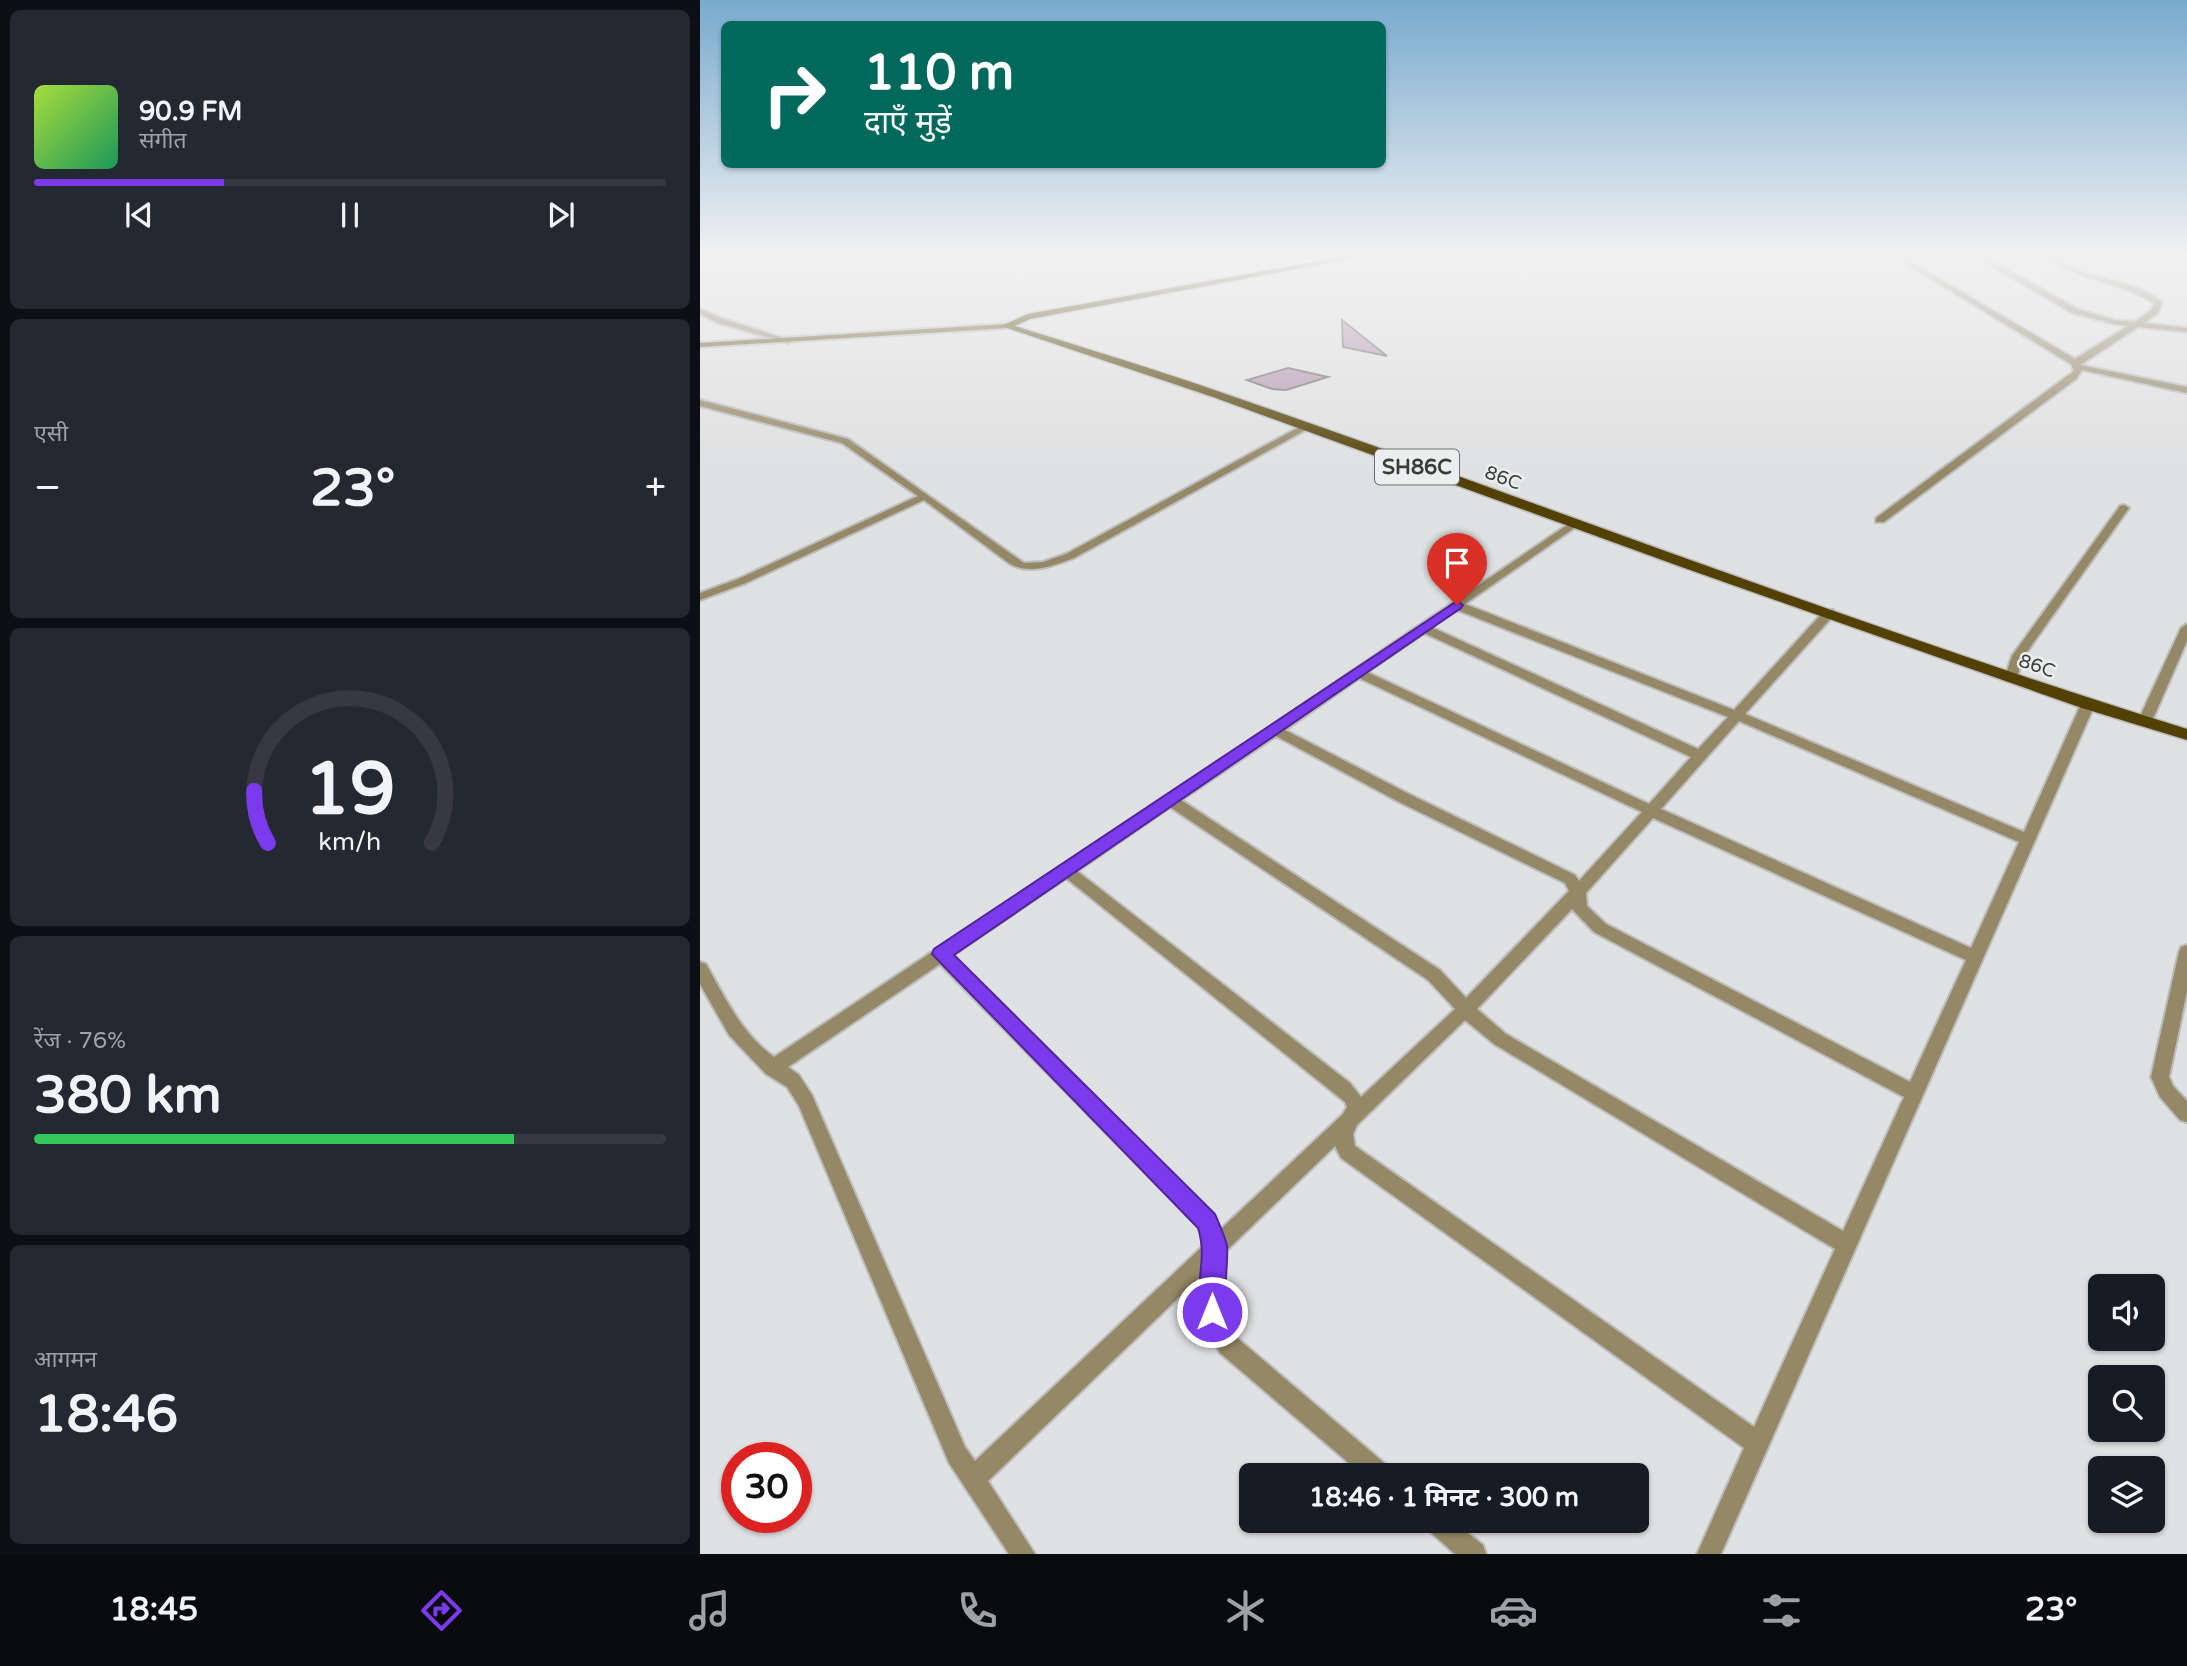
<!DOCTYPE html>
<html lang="hi">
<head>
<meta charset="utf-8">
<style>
  :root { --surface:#171b24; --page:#242831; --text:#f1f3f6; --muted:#9ea1a6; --line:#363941; --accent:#7c3aed }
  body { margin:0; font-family:"Varela Round","Noto Sans Devanagari",sans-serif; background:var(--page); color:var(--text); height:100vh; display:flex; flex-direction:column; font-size:26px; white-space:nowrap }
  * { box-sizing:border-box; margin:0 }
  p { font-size:23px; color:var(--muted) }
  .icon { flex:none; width:38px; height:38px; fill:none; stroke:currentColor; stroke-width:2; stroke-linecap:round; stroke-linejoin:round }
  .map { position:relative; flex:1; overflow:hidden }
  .side { display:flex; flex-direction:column; gap:10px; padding:10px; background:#0d0f14; width:700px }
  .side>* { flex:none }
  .guide { position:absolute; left:21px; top:21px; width:665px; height:147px; border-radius:10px; box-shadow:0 2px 5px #0004; background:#00695c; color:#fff; overflow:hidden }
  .fabs { position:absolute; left:1388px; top:1274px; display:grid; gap:14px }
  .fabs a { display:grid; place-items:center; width:77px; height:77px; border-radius:10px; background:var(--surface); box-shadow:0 2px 5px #0004; font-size:35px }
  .speed { position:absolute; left:21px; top:1442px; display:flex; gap:14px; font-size:35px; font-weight:700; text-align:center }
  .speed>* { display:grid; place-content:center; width:91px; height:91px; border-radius:50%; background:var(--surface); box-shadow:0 2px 5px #0004; line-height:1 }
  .speed .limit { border:10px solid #d22; background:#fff; color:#111 }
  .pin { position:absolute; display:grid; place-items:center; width:60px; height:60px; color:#fff; margin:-72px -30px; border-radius:50% 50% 50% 0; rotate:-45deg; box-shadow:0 0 7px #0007 }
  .pin .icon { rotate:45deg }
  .me { position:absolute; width:77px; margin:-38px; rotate:0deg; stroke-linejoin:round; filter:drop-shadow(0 0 5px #0008) }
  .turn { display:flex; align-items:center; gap:24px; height:147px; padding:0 28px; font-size:32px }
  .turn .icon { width:91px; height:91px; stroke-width:2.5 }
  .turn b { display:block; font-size:49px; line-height:60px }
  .big { font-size:52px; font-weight:700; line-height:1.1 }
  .side .card { flex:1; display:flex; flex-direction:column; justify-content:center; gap:10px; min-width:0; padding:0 24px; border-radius:10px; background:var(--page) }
  .side .dial { align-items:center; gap:0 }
  .dial svg { height:182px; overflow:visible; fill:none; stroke:var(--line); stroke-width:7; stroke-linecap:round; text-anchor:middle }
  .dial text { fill:var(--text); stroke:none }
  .song { display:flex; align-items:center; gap:21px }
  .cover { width:84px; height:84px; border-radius:10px; background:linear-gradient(135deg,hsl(80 70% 55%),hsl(150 70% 35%)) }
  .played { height:7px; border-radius:4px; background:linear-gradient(90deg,var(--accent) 30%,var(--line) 30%) }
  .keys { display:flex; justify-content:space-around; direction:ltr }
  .heat { display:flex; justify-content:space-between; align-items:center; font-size:38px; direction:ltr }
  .charge { height:10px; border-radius:5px; background:linear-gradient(90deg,#34c759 76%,var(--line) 0) }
  .trip { position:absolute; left:539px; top:1463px; width:410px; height:70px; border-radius:10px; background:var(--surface); box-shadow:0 2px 5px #0004; font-weight:700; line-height:70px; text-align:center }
  .dock { display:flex; height:112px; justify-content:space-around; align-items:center; background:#090b0e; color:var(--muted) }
  .dock .icon { width:49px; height:49px }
  .dock .current { color:var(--accent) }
  .dock b { font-size:32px; color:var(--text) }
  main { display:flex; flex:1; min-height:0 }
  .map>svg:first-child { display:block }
</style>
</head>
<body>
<main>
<section class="side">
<div class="card">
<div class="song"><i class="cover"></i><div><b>90.9 FM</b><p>संगीत</p></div></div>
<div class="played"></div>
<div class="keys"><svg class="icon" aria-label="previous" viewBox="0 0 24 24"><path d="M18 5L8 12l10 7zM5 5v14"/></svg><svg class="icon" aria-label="pause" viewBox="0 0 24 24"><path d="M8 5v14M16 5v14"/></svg><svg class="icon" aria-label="next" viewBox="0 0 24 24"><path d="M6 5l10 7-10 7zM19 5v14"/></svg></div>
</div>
<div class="card"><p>एसी</p>
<div class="heat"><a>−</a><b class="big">23°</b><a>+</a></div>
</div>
<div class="card dial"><svg viewBox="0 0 100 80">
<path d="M14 69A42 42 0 1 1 86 69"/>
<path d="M14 69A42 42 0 0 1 8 46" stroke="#7c3aed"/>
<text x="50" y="56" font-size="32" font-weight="700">19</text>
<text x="50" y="72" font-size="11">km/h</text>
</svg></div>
<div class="card"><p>रेंज · 76%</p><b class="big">380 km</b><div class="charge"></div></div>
<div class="card"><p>आगमन</p><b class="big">18:46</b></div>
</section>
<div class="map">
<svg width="1487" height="1554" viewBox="0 0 1487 1554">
  <rect width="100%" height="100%" fill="#dfe0e1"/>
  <g fill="#b496b0" stroke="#737273" stroke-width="2">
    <polygon points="642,320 687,356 643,347"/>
    <polygon points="588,368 628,377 586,390 572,389 547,380"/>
  </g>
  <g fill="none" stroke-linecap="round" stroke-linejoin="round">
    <defs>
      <g id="minor">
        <path d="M 1188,253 L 1196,253 L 1375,359 L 1428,326 L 1414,324 L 1372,313 L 1269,253 L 1278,253 L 1378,309 L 1415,320 L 1435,322 L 1451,310 L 1454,303 C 1418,281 1374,281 1342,253 C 1354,253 1359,262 1370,267 C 1401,280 1436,281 1462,302 L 1458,313 L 1444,323 L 1487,328 L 1487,332 L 1438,327 L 1380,365 L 1487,387 L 1487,393 L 1382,370 L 1376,379 L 1184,522 L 1176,522 L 1176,518 L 1374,371 L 1371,364 Z"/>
        <polygon points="0,309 24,319 92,341 88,343 18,323 0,314"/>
        <path d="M 0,400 L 148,439 L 324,563 L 343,562 L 366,554 L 603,425 L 611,427 L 374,558 C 353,566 331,575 310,564 L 224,500 L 46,583 L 0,600 L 0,593 L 38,579 L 218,496 L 142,443 L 0,406 Z"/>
        <polygon points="1424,505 1429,508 1324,656 1317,677 1311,681 1307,680 1305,677 1312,656 1420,506"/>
        <path d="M 873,521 L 878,524 L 877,526 L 765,604 L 1034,710 L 1125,610 L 1133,610 L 1133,616 L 1045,714 L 1324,832 L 1381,704 L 1388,700 L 1395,704 L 1021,1554 L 997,1554 L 1044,1448 L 641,1158 L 635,1146 L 525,1252 C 525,1287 514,1305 536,1337 L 689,1467 L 693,1475 L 663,1475 L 520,1353 L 503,1320 L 501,1298 L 504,1273 L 288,1481 L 335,1554 L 309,1554 L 249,1463 L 99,1106 L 87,1087 L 66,1074 L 29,1035 L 0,984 L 0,962 L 6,964 C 25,998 42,1034 74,1057 L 570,727 ZM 757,610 L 1028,717 L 998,749 L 731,627 ZM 724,633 L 991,757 L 949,804 L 667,672 ZM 659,678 L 942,812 L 879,881 L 875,875 L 709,794 L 585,730 ZM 1039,721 L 1319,842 L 1271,948 L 961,809 ZM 576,736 L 699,802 L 865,883 L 869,891 L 766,998 L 740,970 L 481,800 ZM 470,807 L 728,980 L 755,1009 L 661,1097 L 650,1083 L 377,871 ZM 953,818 L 1266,960 L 1210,1082 L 906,924 L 887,906 L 886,893 ZM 366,878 L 645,1102 L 647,1107 L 643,1114 L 520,1230 L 514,1215 L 253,955 ZM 872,909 L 894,932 L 1204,1097 L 1143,1231 L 806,1034 L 777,1009 ZM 240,964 L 500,1228 L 504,1245 L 275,1461 L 265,1447 L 112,1095 L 99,1075 L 88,1067 ZM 765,1020 L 794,1044 L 1135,1249 L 1054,1427 L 655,1146 L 653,1134 L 657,1125 Z"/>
        <polygon points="1487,624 1487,641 1452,721 1445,725 1440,724 1438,721 1481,628"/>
        <polygon points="1487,945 1487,991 1469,1077 1473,1086 1487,1101 1487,1122 1480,1120 1460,1097 1451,1077 1479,952 1481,947"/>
        <polygon points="723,1521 753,1521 783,1545 786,1554 755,1554 727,1529"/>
      </g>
      <polygon id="secondary" points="306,324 310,326 309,328 0,347 0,343"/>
      <path id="primary" d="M 662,253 L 682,253 L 330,319 L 315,326 C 384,348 454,369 523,393 C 844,504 1162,628 1487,729 L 1487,740 L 1382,708 L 976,565 L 513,397 L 301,326 L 328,314 Z"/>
    </defs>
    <use href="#minor" stroke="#bbbcbc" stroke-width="4"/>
    <use href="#secondary" stroke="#bbbcbc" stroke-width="4"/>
    <use href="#primary" stroke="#bbbcbc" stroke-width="3"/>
    <use href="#minor" fill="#948866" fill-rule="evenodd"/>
    <use href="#secondary" fill="#705d28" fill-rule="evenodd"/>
    <use href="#primary" fill="#524004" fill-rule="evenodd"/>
  </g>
  <linearGradient id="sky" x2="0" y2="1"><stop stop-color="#78aace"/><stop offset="0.54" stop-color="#f1f1f2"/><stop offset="1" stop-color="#f1f1f2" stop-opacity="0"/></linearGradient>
  <rect width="1487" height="471" fill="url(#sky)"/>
  <path fill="#7c3aed" stroke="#51269a" stroke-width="2" d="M 757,601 L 763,605 L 761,608 L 254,955 L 515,1214 C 519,1224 525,1236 527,1246 C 528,1255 524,1314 521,1320 L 512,1324 L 504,1320 C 491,1289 509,1262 498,1228 L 232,954 L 234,949 Z"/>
  <g text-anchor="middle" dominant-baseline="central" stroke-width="5" stroke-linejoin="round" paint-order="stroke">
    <g font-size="19" fill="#3a3b3b" stroke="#ecedee">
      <text transform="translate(803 478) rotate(20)">86C</text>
      <text transform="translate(1337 666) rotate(19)">86C</text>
    </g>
    <rect fill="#ecedee" stroke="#6f7071" stroke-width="2" x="675" y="449.5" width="84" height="35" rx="5"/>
    <g font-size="21" font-weight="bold" fill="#3a3b3b">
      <text x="717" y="467">SH86C</text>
    </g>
  </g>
</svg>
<div class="fabs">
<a><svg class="icon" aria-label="sound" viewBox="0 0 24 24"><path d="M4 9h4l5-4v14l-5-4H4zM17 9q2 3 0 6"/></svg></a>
<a><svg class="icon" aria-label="search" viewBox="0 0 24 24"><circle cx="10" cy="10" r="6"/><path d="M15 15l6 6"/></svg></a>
<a><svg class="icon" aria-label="layers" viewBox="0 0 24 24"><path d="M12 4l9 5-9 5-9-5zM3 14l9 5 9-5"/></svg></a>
</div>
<div class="speed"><div class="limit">30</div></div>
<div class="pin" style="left:757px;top:605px;background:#d93025"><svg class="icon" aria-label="arrive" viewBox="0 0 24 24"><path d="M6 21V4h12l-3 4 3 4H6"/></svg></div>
<svg class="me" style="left:512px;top:1312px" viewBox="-20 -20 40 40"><circle r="17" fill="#7c3aed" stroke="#fff" stroke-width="3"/><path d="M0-11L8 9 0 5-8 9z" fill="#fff"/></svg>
<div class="trip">18:46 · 1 मिनट · 300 m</div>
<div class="guide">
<div class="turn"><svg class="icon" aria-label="right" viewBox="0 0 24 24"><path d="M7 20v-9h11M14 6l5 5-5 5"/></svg><div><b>110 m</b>दाएँ मुड़ें</div></div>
</div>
</div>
</main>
<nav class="dock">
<b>18:45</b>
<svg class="icon current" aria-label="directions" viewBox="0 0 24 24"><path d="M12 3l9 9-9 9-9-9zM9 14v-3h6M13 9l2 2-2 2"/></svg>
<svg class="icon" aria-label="music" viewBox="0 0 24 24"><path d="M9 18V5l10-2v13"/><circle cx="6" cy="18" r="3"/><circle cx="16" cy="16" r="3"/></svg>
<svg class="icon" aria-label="phone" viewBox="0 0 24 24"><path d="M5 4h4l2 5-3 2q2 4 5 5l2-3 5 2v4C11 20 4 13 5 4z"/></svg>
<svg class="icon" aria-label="climate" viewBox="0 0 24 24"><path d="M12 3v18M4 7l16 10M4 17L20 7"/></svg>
<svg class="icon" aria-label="car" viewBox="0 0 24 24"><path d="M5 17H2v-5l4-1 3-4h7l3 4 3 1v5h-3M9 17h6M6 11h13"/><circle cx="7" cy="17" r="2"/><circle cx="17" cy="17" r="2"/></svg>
<svg class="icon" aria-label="filters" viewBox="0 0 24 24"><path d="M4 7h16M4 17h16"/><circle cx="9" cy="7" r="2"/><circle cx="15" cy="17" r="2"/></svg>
<b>23°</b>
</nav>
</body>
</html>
